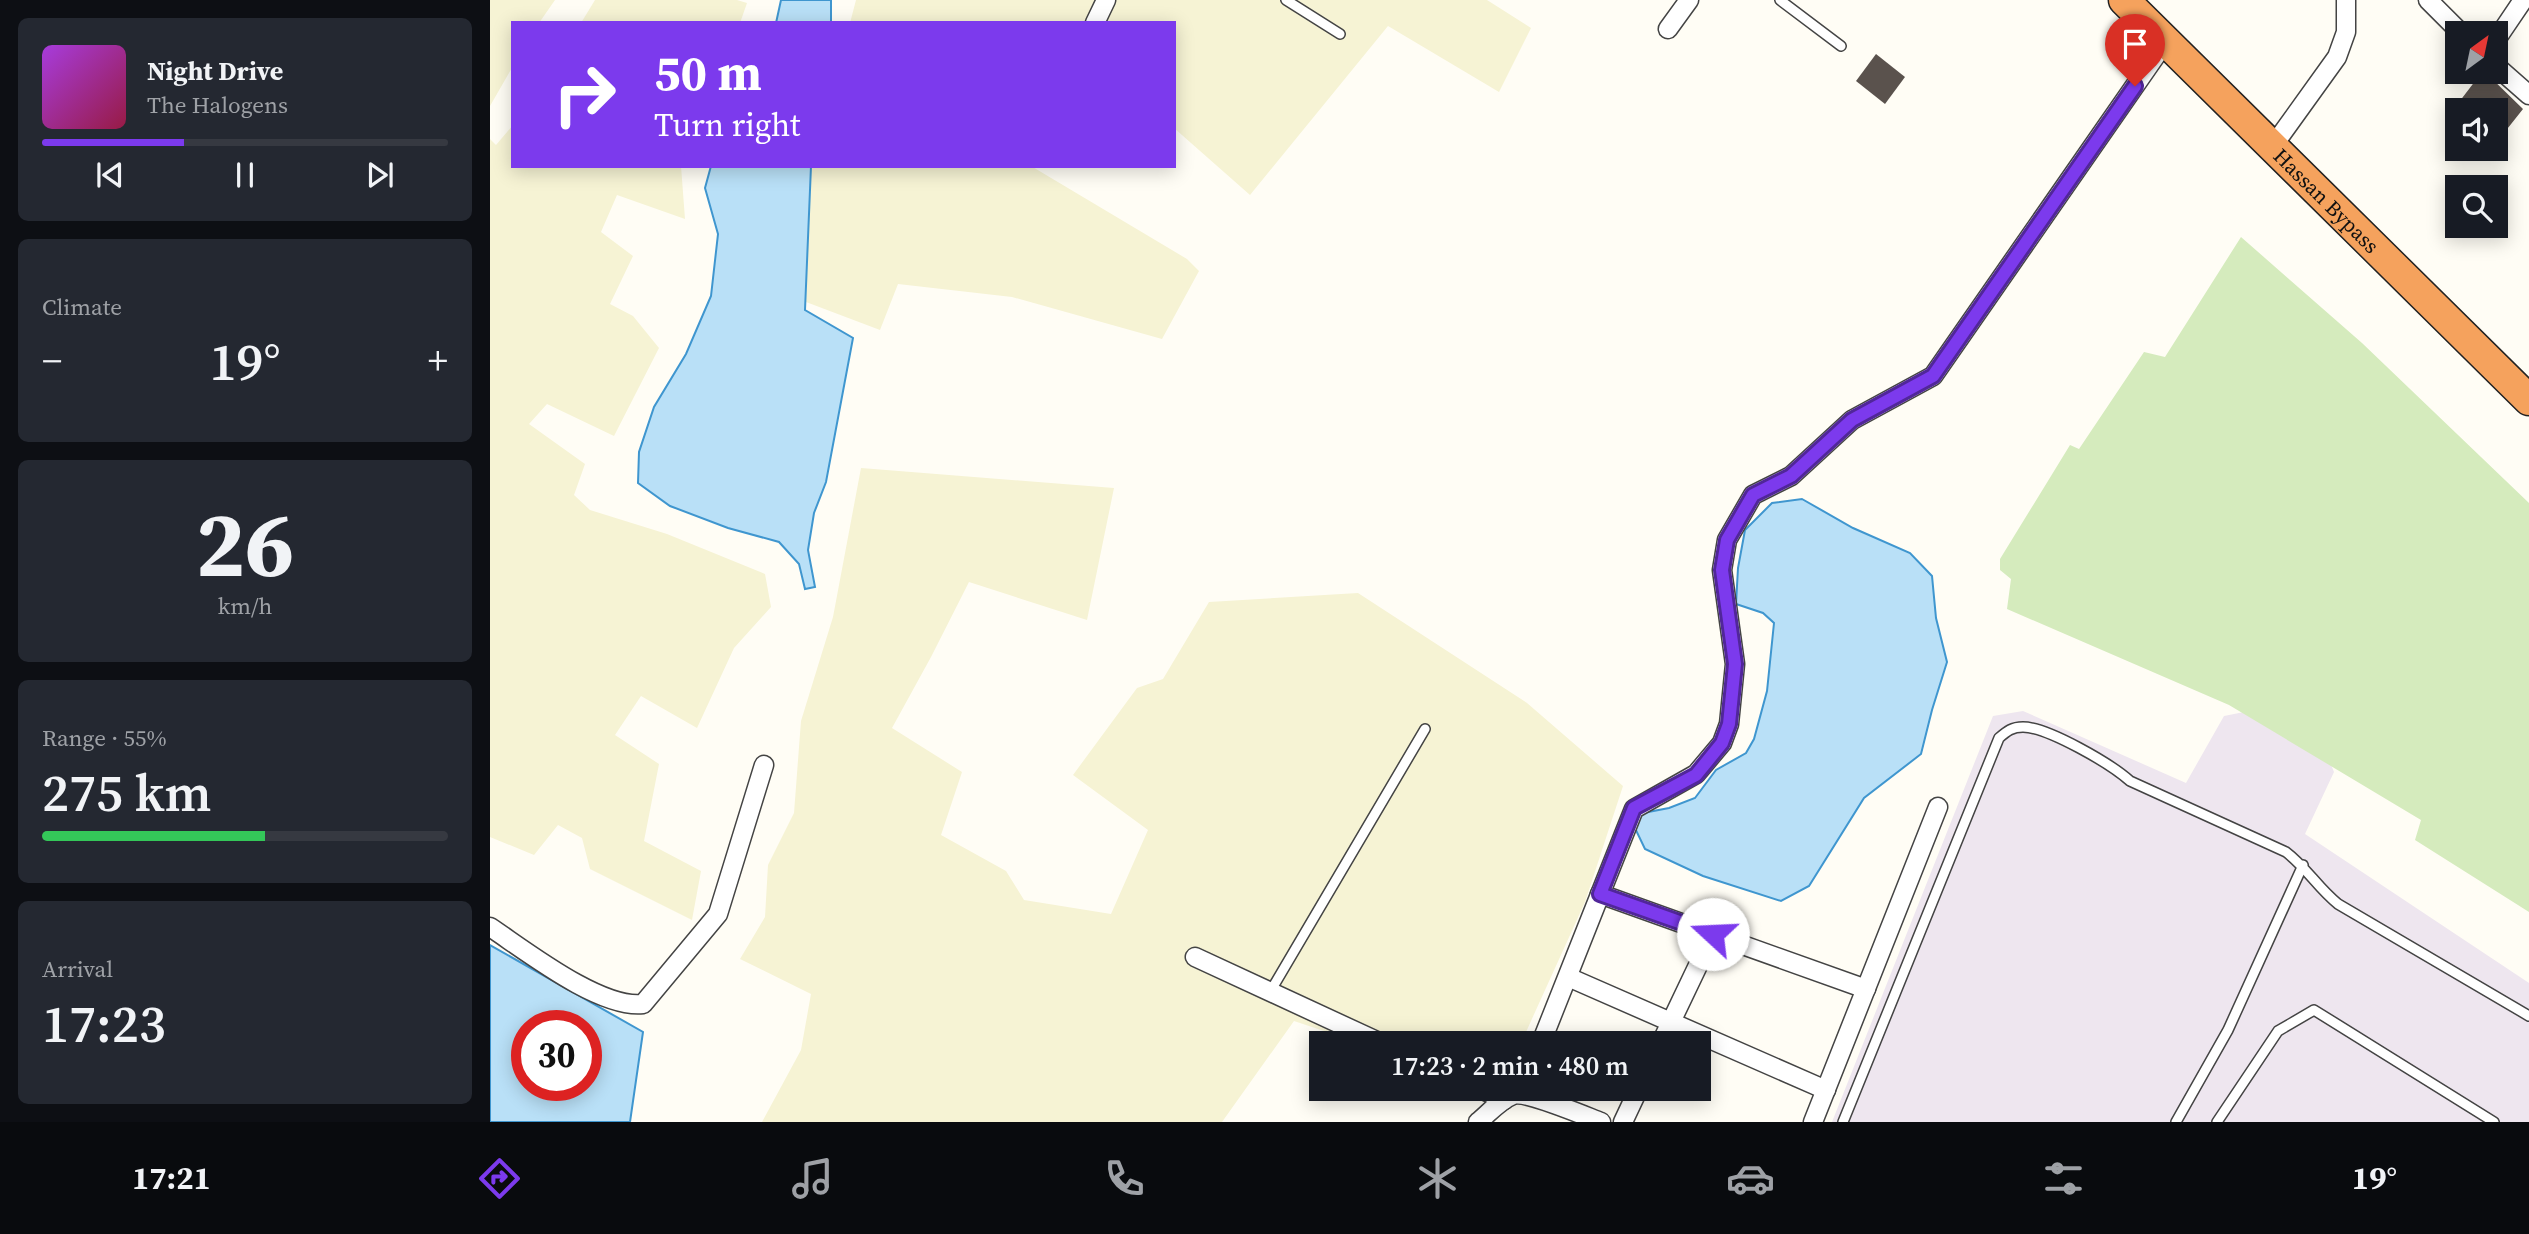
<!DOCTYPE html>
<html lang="en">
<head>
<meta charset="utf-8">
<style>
  :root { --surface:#171b24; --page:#242831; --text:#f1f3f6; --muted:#9ea1a6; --line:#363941; --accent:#7c3aed }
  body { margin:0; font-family:"Source Serif 4",serif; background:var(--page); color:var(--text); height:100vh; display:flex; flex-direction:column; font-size:26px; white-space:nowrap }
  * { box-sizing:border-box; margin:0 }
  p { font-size:23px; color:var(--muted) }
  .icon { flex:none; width:38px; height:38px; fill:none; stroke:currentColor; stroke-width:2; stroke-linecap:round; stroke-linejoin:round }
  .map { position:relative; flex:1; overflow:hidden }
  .side { display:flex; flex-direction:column; gap:18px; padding:18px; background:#0d0f14; width:490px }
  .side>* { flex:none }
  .top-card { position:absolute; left:21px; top:21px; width:665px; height:147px; border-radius:0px; box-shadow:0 4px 18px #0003; background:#7c3aed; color:#fff; overflow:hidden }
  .needle { width:46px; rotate:33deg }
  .controls { position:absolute; left:1955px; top:21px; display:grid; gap:14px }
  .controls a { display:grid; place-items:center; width:63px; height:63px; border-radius:0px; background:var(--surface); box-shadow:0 4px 18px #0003; font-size:35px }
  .speed { position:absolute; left:21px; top:1010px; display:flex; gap:14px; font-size:35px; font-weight:700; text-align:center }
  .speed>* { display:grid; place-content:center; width:91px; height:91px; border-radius:50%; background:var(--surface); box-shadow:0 4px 18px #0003; line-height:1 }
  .speed .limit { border:10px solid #d22; background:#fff; color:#111 }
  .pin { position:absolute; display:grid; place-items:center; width:60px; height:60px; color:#fff; margin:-72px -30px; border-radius:50% 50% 50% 0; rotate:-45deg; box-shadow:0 0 7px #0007 }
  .pin .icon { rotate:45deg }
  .me { position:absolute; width:77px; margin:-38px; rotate:290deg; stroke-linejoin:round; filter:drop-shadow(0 0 5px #0008) }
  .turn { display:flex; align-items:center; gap:24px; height:147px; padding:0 28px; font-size:32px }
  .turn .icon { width:91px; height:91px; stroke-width:2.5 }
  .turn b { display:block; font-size:49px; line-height:60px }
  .big { font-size:52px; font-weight:600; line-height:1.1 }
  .side .tile { flex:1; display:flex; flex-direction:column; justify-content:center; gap:10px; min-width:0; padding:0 24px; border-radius:10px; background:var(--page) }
  .side .dial { align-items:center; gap:0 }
  .dial b { font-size:91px; line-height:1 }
  .song { display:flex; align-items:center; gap:21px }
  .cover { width:84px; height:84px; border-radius:10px; background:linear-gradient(135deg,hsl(280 70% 55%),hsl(340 70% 35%)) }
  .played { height:7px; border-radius:4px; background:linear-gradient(90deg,var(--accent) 35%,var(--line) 35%) }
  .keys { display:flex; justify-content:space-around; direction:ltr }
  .heat { display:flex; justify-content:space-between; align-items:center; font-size:38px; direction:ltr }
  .charge { height:10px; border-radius:5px; background:linear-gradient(90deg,#34c759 55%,var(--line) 0) }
  .trip { position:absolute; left:819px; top:1031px; width:402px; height:70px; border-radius:0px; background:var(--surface); box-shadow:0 4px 18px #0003; font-weight:600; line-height:70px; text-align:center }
  .tab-bar { display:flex; height:112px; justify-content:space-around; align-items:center; background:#090b0e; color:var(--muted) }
  .tab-bar .icon { width:49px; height:49px }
  .tab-bar .current { color:var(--accent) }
  .tab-bar b { font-size:32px; color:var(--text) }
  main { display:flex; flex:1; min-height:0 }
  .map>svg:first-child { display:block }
</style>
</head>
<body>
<main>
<section class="side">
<div class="tile">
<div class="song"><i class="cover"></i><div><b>Night Drive</b><p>The Halogens</p></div></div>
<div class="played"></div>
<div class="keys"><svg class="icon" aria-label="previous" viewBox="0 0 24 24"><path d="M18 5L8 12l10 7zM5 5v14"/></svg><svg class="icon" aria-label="pause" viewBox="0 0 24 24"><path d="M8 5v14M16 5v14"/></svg><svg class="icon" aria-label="next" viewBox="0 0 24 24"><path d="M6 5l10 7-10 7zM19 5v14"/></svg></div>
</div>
<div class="tile"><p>Climate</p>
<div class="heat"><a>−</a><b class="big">19°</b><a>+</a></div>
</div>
<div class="tile dial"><b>26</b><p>km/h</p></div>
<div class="tile"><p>Range · 55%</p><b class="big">275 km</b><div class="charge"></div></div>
<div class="tile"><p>Arrival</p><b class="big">17:23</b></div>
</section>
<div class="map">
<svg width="2039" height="1122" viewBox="0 0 2039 1122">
  <rect width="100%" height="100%" fill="#fffdf5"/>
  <polygon fill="#eee6ef" points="1533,711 1696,783 1734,716 1759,711 1838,757 1844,772 1815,834 2039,983 2039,1122 1342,1122 1503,716"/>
  <g fill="#f6f3d4">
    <polygon points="0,0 65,0 49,23 23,23 23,66 0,106"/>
    <polygon points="105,0 247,0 257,3 250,23 91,23"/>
    <polygon points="366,0 997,0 1041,28 1009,92 898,26 760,195 684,128 684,23 360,23"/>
    <polygon points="23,125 23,166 191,166 195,219 127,195 111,232 143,256 120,304 143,316 169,348 124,436 57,404 39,424 95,464 84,495 100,510 177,534 275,574 281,607 244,648 207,728 151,696 125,735 169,764 154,841 211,871 202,920 100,869 92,838 68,825 44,855 0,837 0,139 6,145"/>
    <polygon points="321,166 541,166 697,259 709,271 672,339 522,297 408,284 390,330 316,302"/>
    <polygon points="371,468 624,488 597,620 479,582 441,657 402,728 472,772 451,835 516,871 534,900 621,914 658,830 583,775 647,688 673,679 719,602 868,593 1037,703 1133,786 1095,902 1031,1043 870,1043 804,1021 732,1122 272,1122 311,1050 321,994 250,959 275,917 278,865 304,813 311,721 343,617"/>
  </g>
  <polygon fill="#d5ebbd" points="1751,237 1872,343 2039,503 2039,912 1925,840 1931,820 1739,705 1517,609 1521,579 1510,570 1510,559 1580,445 1589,449 1654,352 1675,357"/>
  <g fill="#b9e0f7" stroke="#3f96cf" stroke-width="2" fill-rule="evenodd">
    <polygon points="291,0 341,0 341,23 286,23"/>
    <polygon points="221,166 321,166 315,310 363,338 336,482 324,513 318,550 325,587 315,589 309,564 289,542 238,528 180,506 148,483 149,452 164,407 196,354 221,296 228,234 215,188"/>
    <polygon points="1312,499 1363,528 1420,553 1442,576 1446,618 1457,662 1442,710 1431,754 1374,798 1319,886 1291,901 1213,876 1155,849 1143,824 1148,814 1179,808 1205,798 1226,770 1256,753 1264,739 1277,691 1284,623 1273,613 1246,604 1248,568 1255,530 1282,503"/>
    <path d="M 0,945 L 153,1032 L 140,1122 L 0,1122 ZM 37,1026 L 96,1026 L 96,1085 L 37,1085 Z"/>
  </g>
  <g fill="#5a524d">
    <polygon points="1386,54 1415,77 1395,104 1366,81"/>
    <polygon points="1992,72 1995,72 2033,109 2006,143 2006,110 1967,110 1967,113 1963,110"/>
  </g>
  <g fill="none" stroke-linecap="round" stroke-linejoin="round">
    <defs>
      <g id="lane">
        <polyline points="796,0 850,34"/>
        <polyline points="1290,0 1351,46"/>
        <polyline points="780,992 935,729"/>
        <path d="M 1353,1122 L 1509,738 C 1517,731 1522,727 1533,727 C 1558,727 1621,764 1640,781 L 1796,852 C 1816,867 1828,888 1848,904 L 2039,1016"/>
        <polyline points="1686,1122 1738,1030 1813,865"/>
        <polyline points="1727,1122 1788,1031 1824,1010 2004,1122"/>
      </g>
      <g id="street">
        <polyline points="1938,0 1971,33"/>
        <polyline points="605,23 616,0"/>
        <polyline points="1178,29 1199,0"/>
        <polyline points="2006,40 2033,0"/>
        <polyline points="2006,66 2039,95"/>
        <polyline points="1783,146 1847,57 1856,32 1856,0"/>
        <polyline points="1110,894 1376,989"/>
        <path d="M 0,927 C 36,951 110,1009 153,1004 L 228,914 L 274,765"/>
        <polyline points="705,957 891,1043"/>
        <polyline points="1078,977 1336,1090"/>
        <polyline points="1051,1043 1144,809 1206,774 1232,743 1239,724 1245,664 1232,570 1237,540 1263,495 1301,476 1362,420 1443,376 1676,41"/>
        <polyline points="1171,1043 1223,934"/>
        <polyline points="989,1088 1014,1100"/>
        <path d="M 988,1122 C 999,1113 1010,1100 1023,1095 C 1036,1091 1095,1116 1111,1122"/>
        <polyline points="1133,1122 1149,1088"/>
        <polyline points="1323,1122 1448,807"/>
      </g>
      <g id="highway">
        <path id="s1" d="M 1634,0 L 2039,400"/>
      </g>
    </defs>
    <use href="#lane" stroke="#444" stroke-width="12"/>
    <use href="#street" stroke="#444" stroke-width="21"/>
    <use href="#highway" stroke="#222" stroke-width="33"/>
    <use href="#lane" stroke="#fff" stroke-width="9"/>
    <use href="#street" stroke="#fff" stroke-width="18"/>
    <use href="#highway" stroke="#f5a25d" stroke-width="30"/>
  </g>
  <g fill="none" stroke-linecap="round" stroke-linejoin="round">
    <defs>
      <polyline id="route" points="1223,934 1110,894 1144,808 1206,775 1232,743 1239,724 1245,664 1232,570 1237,540 1263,495 1301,476 1362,420 1443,376 1645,86"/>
    </defs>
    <use href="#route" stroke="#51269a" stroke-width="18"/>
    <use href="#route" stroke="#7c3aed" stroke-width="12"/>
  </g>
  <g text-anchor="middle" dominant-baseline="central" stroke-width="7" stroke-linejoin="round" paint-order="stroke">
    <g font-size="21" fill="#111" stroke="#fff">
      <text stroke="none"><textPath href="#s1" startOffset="285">Hassan Bypass</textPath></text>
    </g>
  </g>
</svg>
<div class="controls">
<a><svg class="needle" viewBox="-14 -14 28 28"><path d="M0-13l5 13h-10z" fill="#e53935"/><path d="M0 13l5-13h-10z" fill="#9ea1a6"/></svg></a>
<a><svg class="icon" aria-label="sound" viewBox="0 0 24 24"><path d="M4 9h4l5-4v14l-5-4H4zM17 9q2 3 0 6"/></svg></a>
<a><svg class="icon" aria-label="search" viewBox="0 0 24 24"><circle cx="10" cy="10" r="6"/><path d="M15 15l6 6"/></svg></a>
</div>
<div class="speed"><div class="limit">30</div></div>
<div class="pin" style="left:1645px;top:86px;background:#d93025"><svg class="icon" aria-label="arrive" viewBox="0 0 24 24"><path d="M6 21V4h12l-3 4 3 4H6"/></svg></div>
<svg class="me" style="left:1223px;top:934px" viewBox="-20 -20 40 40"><circle r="19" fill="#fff"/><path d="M0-13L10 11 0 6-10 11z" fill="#7c3aed"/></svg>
<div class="trip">17:23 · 2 min · 480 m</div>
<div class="top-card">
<div class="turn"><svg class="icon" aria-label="right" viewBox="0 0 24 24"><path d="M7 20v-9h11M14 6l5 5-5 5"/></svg><div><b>50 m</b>Turn right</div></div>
</div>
</div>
</main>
<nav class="tab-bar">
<b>17:21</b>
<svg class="icon current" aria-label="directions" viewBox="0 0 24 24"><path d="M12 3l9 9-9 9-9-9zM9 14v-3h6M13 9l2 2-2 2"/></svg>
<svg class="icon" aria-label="music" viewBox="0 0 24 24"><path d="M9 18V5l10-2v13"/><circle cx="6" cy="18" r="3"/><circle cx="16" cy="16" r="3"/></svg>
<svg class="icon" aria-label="phone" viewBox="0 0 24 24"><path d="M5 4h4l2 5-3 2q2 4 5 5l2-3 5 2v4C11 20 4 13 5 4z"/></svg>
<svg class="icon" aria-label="climate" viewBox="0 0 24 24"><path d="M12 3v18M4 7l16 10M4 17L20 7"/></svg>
<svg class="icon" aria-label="car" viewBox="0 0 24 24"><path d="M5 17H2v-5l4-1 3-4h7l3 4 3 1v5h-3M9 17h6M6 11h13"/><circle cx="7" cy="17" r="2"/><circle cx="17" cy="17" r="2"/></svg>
<svg class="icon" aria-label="filters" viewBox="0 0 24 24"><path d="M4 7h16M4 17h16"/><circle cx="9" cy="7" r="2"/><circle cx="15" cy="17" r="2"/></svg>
<b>19°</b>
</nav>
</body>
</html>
